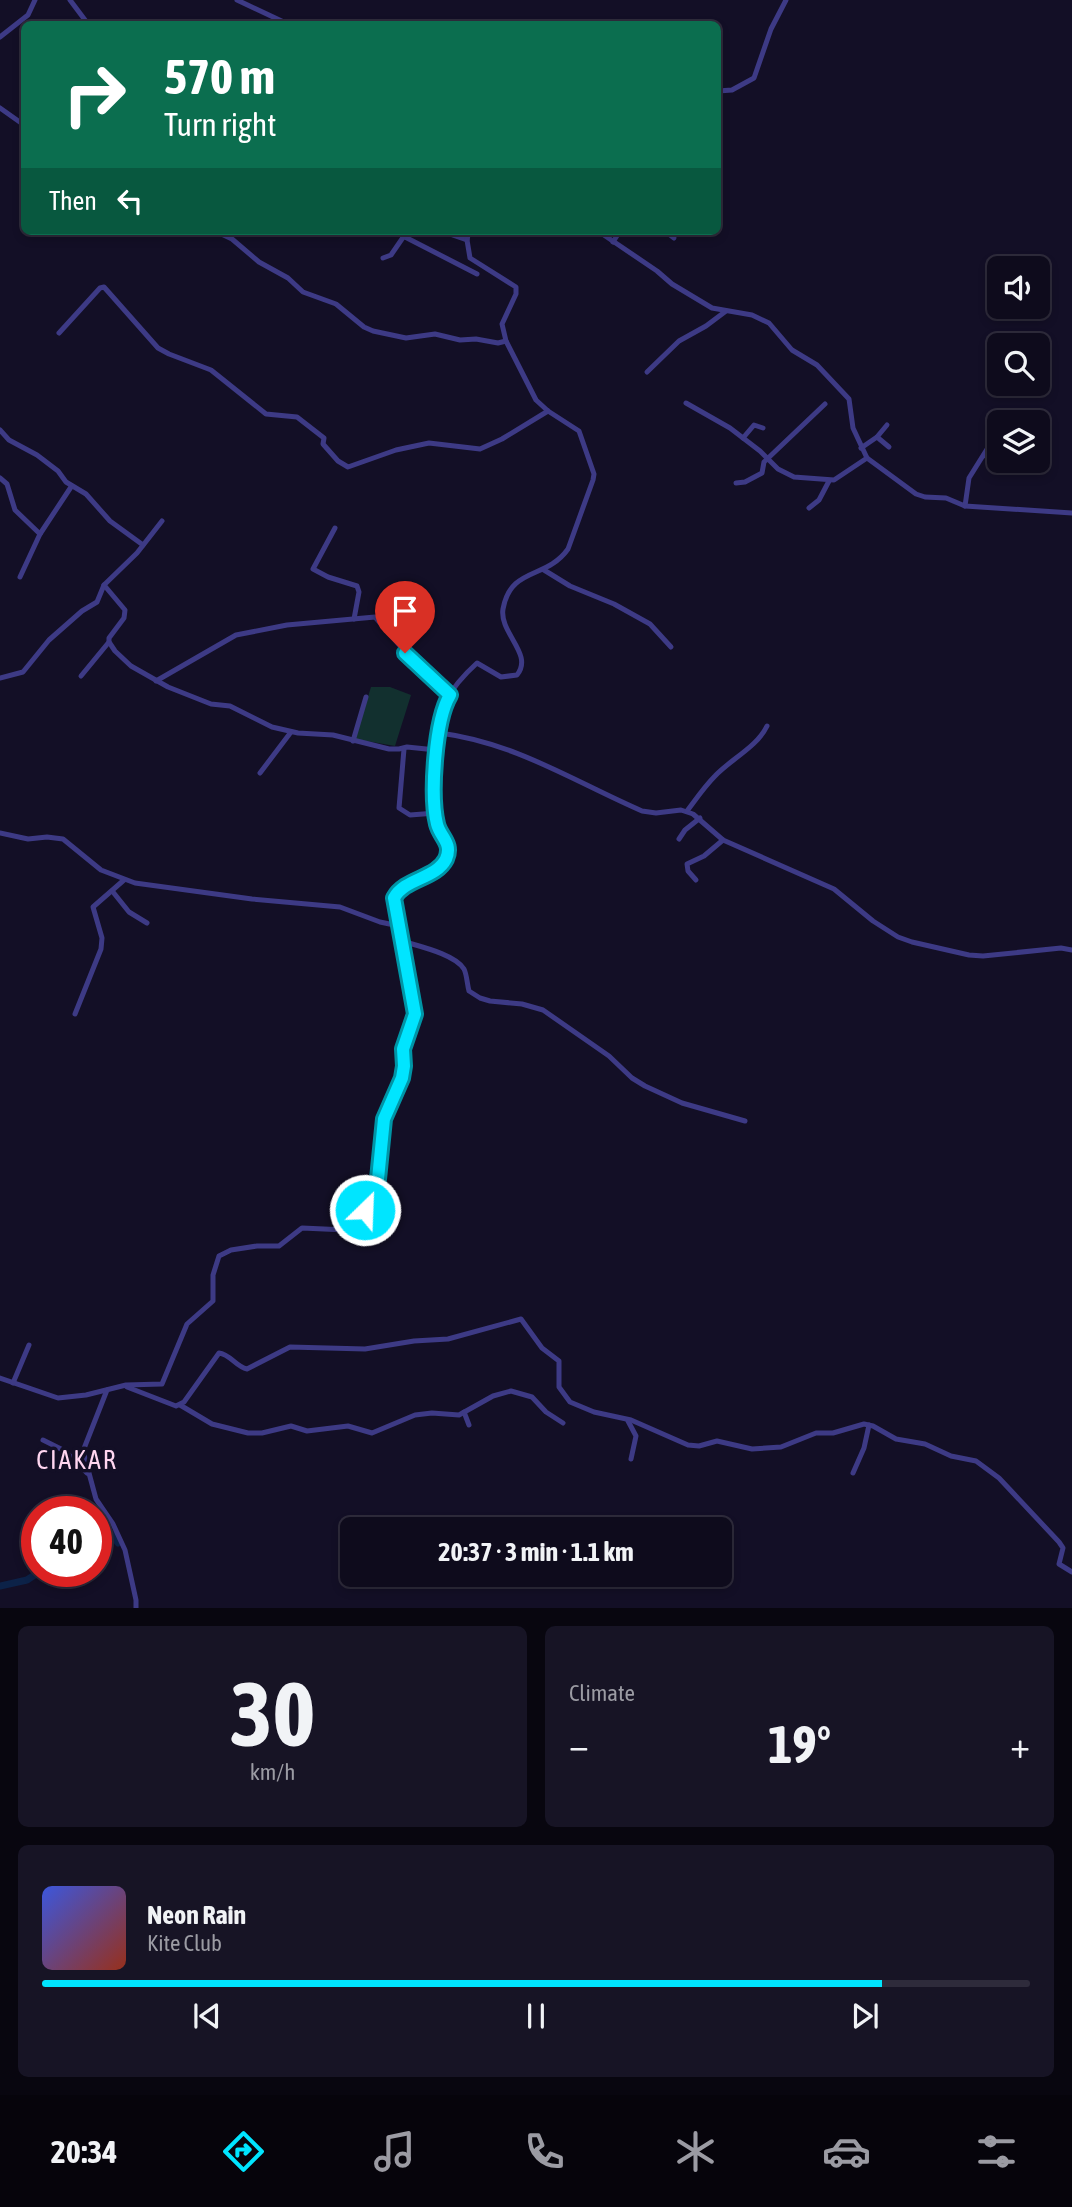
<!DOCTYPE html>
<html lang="en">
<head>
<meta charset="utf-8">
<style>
  :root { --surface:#0e0b1c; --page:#171425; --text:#f1f3f6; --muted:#9b9ba3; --line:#2e2b3b; --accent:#00e5ff }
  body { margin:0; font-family:"Asap Condensed",sans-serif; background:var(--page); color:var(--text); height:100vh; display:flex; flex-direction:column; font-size:26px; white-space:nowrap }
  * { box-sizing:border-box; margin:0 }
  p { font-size:23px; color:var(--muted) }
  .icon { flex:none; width:38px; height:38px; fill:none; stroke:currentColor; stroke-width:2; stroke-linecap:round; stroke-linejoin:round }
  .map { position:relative; height:1608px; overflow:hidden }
  .side { display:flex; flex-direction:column; gap:18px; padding:18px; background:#08060f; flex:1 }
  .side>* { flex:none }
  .top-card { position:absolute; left:21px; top:21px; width:700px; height:214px; border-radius:10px; box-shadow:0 4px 10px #0003,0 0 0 2px var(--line); background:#0b6e4f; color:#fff; overflow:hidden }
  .tools { position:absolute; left:987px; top:256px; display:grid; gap:14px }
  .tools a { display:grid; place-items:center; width:63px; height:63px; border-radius:10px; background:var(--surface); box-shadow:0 4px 10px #0003,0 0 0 2px var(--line); font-size:35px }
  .speed { position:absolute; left:21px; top:1496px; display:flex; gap:14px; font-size:35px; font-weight:700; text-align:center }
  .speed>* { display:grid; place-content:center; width:91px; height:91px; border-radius:50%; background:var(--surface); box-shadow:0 4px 10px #0003,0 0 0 2px var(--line); line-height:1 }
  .speed .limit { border:10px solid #d22; background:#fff; color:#111 }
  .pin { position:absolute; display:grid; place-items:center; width:60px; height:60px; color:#fff; margin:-72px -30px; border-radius:50% 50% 50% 0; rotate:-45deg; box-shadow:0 0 7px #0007 }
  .pin .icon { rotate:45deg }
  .me { position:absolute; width:77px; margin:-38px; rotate:24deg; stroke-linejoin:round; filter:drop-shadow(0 0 5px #0008) }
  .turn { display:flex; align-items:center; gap:24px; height:147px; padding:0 28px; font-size:32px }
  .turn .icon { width:91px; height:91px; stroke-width:2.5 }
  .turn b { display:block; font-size:49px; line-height:60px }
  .then { display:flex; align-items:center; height:66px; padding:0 28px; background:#0003; gap:14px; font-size:26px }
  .big { font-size:52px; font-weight:700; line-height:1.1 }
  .side .tile { flex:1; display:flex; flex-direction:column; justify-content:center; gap:10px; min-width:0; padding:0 24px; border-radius:10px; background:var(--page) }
  .side .dial { align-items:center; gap:0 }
  .dial b { font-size:91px; line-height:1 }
  .song { display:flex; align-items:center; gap:21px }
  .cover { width:84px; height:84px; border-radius:10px; background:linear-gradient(135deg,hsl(230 70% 55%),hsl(10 70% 35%)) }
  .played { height:7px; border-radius:4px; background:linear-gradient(90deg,var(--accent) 85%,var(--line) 85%) }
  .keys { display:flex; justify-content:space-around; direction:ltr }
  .heat { display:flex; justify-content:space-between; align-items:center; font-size:38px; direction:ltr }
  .side .tiles { flex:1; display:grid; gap:18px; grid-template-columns:1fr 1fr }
  .tile:last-child { grid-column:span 2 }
  .trip { position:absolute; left:340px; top:1517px; width:392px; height:70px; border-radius:10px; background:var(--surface); box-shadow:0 4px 10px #0003,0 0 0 2px var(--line); font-weight:700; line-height:70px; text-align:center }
  .dock { display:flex; height:112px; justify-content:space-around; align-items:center; background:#06040b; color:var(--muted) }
  .dock .icon { width:49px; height:49px }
  .dock .current { color:var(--accent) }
  .dock b { font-size:32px; color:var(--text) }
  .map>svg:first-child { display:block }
</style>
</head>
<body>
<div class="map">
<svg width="1072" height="1609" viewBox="0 0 1072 1609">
  <rect width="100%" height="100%" fill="#130f26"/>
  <polygon fill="#12302f" points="371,687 390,687 411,695 395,746 355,739"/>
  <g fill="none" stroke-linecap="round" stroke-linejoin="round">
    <g stroke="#0c2248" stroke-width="7">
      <polyline points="96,1527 106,1527 118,1543"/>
      <polyline points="0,1586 27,1580 39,1572"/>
    </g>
    <g stroke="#3d3a85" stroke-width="5">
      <polyline points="70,0 88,24"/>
      <polyline points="237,0 288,24"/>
      <polyline points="0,37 28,15 35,0"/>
      <polyline points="718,91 732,90 754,78 771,29 786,0"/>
      <polyline points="0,108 24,125"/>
      <polyline points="215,231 232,239 259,262 288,278 303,292 336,304 364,327 373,331 406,338 435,334 460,340 476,339 498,343 506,341"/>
      <polyline points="402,231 405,237 477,274"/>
      <polyline points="441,231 467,240"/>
      <polyline points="598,231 657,271 672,284 712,308 752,315 769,323 792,350 817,365 849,399 853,428 867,458 916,494 925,497 946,498 965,506 1072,513"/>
      <polyline points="665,231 674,238"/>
      <polyline points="613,242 620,231"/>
      <polyline points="383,258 391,255 404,236"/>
      <polyline points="59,333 100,288 104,287 158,348 169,354 211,370 266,414 297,417 324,438 323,444 338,461 348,467 396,450 429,443 480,449 502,439 548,411"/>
      <polyline points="647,372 679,341 706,326 726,311"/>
      <polyline points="686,403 730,428 760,451 778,469 794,477 834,480 867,458"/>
      <polyline points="0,430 9,440 37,455 58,471 66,482 86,494 110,521 143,545"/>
      <polyline points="877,437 887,425"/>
      <polyline points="743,438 754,425 763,428"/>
      <polyline points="861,448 877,437 889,447"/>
      <polyline points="984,455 1008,468"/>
      <polyline points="0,478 7,484 15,510 40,534"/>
      <polyline points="736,483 745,482 762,473 764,462 825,404"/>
      <polyline points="965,506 969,478 999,430"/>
      <polyline points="809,508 819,500 829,481"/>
      <polyline points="335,528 313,569 328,577 357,586 359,592 354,619"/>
      <polyline points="544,570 570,586 614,604 650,624 671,647"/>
      <polyline points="20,577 40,534 71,487"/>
      <polyline points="104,585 125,610 124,618 109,638 109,642 115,651 131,666 168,687 211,704 230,706 272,727 298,733 333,735 389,749 399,749 407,747 436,750"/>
      <polyline points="81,676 109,642"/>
      <polyline points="0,678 23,672 49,640 82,611 97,602 104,585 137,553 162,521"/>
      <polyline points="156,681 236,635 287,625 375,617 422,671 450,694"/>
      <path d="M 440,733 C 516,743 573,781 642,811 L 656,813 L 681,810 L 693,814 L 723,840 L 834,889 L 873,921 L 898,937 L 912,942 L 969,955 L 983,956 L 1061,948 L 1072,950"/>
      <polyline points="353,741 366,697"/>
      <polyline points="404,749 399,808 410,815 436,813"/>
      <polyline points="260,773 291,732"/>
      <path d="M 687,811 C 696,799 705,786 715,776 C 731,759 757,747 767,726"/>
      <polyline points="0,833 28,839 47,837 63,839 101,870 135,883 252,899 340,907 380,922 399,926"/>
      <polyline points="679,839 685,830 700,818"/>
      <polyline points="696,880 688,871 687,864 704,856 723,840"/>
      <polyline points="113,892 129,912 147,923"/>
      <path d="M 402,941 C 418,946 455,954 464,969 C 467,975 467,984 469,991 L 480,998 L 490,1001 L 522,1004 L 543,1010 L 609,1056 L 632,1078 L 645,1086 L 682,1103 L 745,1121"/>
      <polyline points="75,1014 101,949 102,938 93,907 124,880"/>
      <path d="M 0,1378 L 58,1398 L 86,1395 L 126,1385 L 162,1384 L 187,1324 L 213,1301 L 213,1275 L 219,1256 L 231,1250 L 257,1246 L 279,1246 L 302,1228 L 346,1230 L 354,1225 L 377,1189 L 385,1119 L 390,1101 L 402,1078 L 403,1049 L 415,1014 L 394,898 C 406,878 442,878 447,854 C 450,840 441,836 437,824 C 431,799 435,723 446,701 C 453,687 466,673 477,663 L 501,677 L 517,675 C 534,654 499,633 503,609 C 511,566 546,580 568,549 L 593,480 L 594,474 L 579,431 L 548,411 L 536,400 L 506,341 L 502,324 L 516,294 L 516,287 L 470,258 L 467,240 L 469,231"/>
      <polyline points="13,1383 29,1345"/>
      <path d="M 127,1387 L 176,1406 L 184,1402 L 219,1353 C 230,1354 236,1367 247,1369 L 290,1347 L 365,1349 L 414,1341 L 448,1339 L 521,1319 L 542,1348 L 559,1361 L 559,1387 L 570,1402 L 594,1412 L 631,1420 L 688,1445 L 699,1446 L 717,1441 L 752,1449 L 781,1447 L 816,1433 L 833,1433 L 864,1424 L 873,1426 L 896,1439 L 925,1444 L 951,1456 L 976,1461 L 999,1478 L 1059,1542 L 1063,1548 L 1059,1564 L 1072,1572"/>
      <polyline points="107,1390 83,1451 96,1499 113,1524 125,1550 136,1600 136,1609"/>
      <polyline points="180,1405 212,1424 248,1433 262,1433 291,1426 307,1431 348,1426 372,1433 415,1415 432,1413 459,1415 493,1396 511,1391 532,1397 546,1412 563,1423"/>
      <polyline points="464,1412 469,1425"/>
      <polyline points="628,1421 636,1436 631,1459"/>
      <polyline points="43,1440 65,1451 87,1473"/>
      <polyline points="853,1473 864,1448 869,1425"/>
    </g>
  </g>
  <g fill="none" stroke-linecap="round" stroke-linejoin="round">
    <defs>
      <path id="route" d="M 365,1210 L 377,1189 L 384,1119 L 402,1078 L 404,1066 L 403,1049 L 415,1014 L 394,898 C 405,878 436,879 446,859 C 453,843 440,837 437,824 C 430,795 435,720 450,695 L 405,653"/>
    </defs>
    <use href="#route" stroke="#0095a6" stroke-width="18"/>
    <use href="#route" stroke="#00e5ff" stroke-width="12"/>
  </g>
  <g text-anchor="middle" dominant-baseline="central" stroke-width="7" stroke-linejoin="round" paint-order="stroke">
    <g font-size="26" letter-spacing="2" fill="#ffd6f0" stroke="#130f26">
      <text x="77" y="1460">CIAKAR</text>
    </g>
  </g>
</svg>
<div class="tools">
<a><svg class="icon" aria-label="sound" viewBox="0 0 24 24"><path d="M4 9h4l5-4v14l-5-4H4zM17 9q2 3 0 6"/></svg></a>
<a><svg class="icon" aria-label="search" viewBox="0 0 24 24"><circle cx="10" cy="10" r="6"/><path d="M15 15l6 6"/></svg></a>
<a><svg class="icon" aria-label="layers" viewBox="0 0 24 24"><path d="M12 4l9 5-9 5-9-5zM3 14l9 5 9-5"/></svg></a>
</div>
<div class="speed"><div class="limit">40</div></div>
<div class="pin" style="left:405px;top:653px;background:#d93025"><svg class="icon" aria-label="arrive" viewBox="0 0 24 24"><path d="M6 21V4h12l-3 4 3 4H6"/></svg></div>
<svg class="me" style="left:365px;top:1210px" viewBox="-20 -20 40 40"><circle r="17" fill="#00e5ff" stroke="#fff" stroke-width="3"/><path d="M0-11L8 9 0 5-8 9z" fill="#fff"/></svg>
<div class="trip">20:37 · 3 min · 1.1 km</div>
<div class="top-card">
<div class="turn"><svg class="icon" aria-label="right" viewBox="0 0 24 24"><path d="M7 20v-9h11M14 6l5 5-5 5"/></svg><div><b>570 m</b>Turn right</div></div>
<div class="then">Then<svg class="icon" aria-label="left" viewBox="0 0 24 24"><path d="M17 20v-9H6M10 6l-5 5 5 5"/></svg></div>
</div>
</div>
<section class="side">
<div class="tiles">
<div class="tile dial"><b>30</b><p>km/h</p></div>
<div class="tile"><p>Climate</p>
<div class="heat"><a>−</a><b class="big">19°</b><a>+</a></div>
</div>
<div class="tile">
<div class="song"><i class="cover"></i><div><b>Neon Rain</b><p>Kite Club</p></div></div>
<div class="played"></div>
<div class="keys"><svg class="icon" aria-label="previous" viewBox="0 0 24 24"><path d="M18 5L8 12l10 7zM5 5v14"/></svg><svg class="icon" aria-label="pause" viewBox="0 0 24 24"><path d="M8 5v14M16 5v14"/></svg><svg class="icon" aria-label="next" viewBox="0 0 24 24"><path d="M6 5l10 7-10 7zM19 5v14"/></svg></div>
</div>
</div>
</section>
<nav class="dock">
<b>20:34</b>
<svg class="icon current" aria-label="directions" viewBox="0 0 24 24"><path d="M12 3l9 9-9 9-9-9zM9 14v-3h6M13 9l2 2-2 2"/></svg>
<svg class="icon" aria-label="music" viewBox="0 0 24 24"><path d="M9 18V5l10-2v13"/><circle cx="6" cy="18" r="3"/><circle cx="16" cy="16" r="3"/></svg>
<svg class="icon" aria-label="phone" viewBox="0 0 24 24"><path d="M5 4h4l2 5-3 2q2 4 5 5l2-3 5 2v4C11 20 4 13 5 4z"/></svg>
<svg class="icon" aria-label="climate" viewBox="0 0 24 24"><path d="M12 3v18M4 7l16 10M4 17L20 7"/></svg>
<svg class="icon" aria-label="car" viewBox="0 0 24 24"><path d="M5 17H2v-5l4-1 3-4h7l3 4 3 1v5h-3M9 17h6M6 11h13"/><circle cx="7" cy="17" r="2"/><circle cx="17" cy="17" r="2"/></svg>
<svg class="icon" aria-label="filters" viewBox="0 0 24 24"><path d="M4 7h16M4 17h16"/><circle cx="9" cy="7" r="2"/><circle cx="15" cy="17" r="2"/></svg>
</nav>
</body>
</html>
